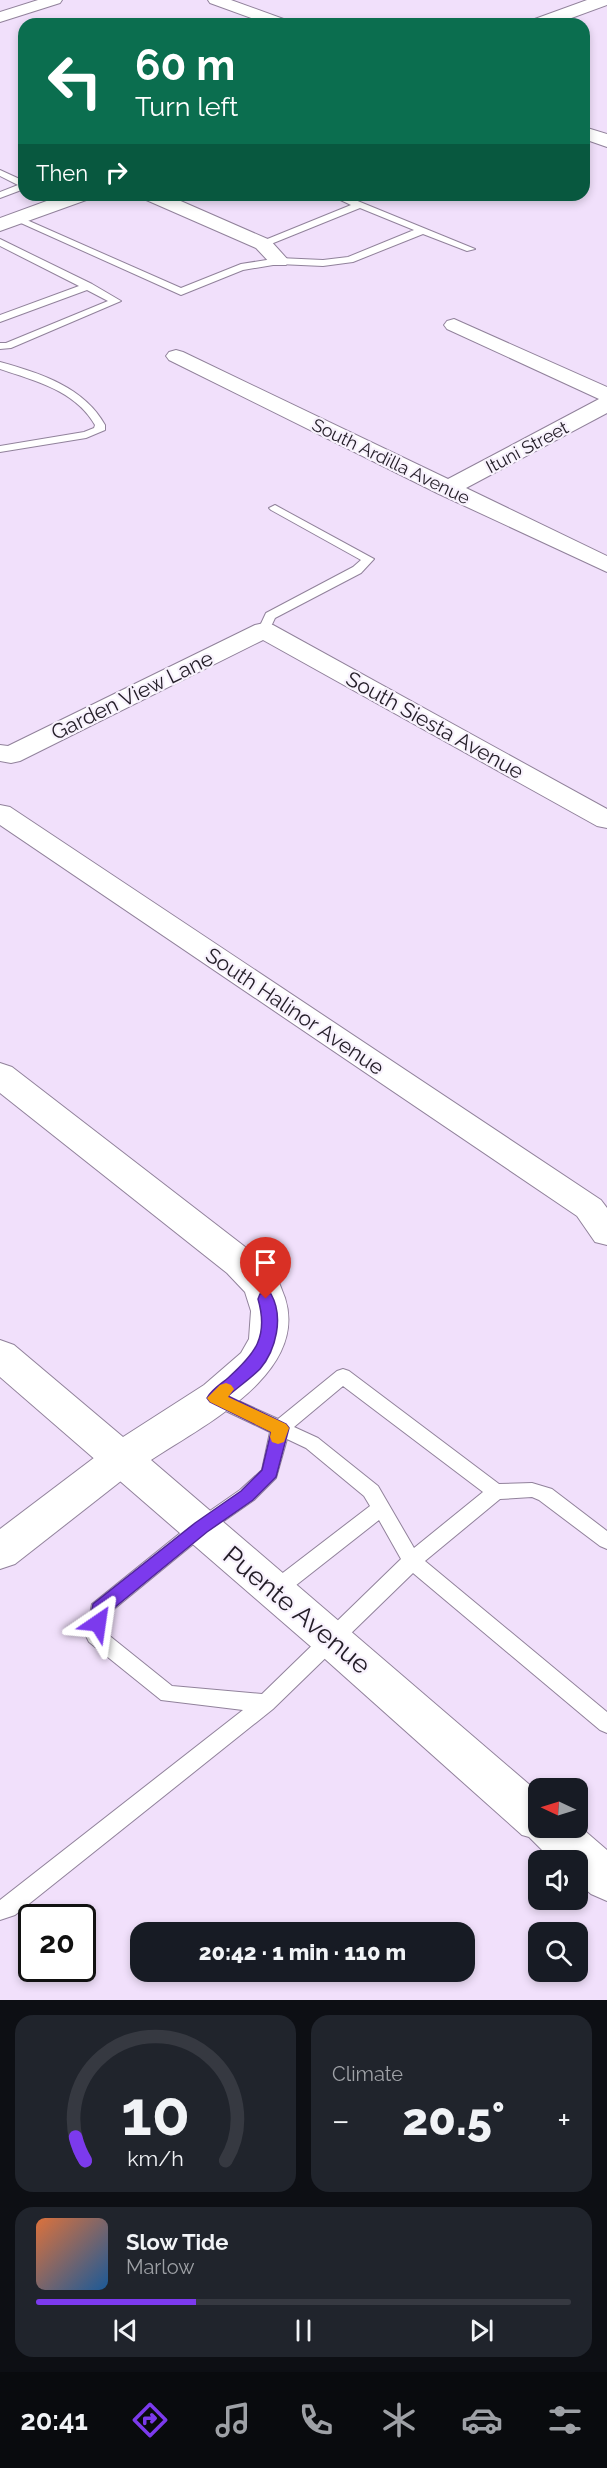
<!DOCTYPE html>
<html lang="en">
<head>
<meta charset="utf-8">
<style>
  :root { --surface:#171b24; --page:#20242c; --text:#f1f3f6; --muted:#9ea1a6; --line:#363941; --accent:#7c3aed }
  body { margin:0; font-family:Raleway,sans-serif; background:var(--page); color:var(--text); height:100vh; display:flex; flex-direction:column; font-size:22px; white-space:nowrap }
  * { box-sizing:border-box; margin:0 }
  p { font-size:20px; color:var(--muted) }
  .icon { flex:none; width:33px; height:33px; fill:none; stroke:currentColor; stroke-width:2; stroke-linecap:round; stroke-linejoin:round }
  .map { position:relative; height:2000px; overflow:hidden }
  .details { display:flex; flex-direction:column; gap:15px; padding:15px; background:#0d0f14; flex:1 }
  .details>* { flex:none }
  .banner { position:absolute; left:18px; top:18px; width:572px; height:183px; border-radius:18px; box-shadow:0 3px 9px #0003; background:#0b6e4f; color:#fff; overflow:hidden }
  .needle { width:39px; rotate:274deg }
  .tools { position:absolute; left:528px; top:1778px; display:grid; gap:12px }
  .tools a { display:grid; place-items:center; width:60px; height:60px; border-radius:12px; background:var(--surface); box-shadow:0 3px 9px #0003; font-size:30px }
  .speed { position:absolute; left:18px; top:1904px; display:flex; gap:12px; font-size:30px; font-weight:700; text-align:center }
  .speed>* { display:grid; place-content:center; width:78px; height:78px; border-radius:50%; background:var(--surface); box-shadow:0 3px 9px #0003; line-height:1 }
  .speed .limit { border:3px solid #111; border-radius:9px; background:#fff; color:#111 }
  .pin { position:absolute; display:grid; place-items:center; width:51px; height:51px; color:#fff; margin:-62px -26px; border-radius:50% 50% 50% 0; rotate:-45deg; box-shadow:0 0 6px #0007 }
  .pin .icon { rotate:45deg }
  .me { position:absolute; width:66px; margin:-33px; rotate:32deg; stroke-linejoin:round; filter:drop-shadow(0 0 4px #0008) }
  .turn { display:flex; align-items:center; gap:21px; height:126px; padding:0 18px; font-size:27px }
  .turn .icon { width:78px; height:78px; stroke-width:2.5 }
  .turn b { display:block; font-size:42px; line-height:51px }
  .then { display:flex; align-items:center; height:57px; padding:0 18px; background:#0003; gap:12px; font-size:22px }
  .big { font-size:45px; font-weight:800; line-height:1.1 }
  .details .card { flex:1; display:flex; flex-direction:column; justify-content:center; gap:9px; min-width:0; padding:0 21px; border-radius:18px; background:var(--page) }
  .details .dial { align-items:center; gap:0 }
  .dial svg { height:156px; overflow:visible; fill:none; stroke:var(--line); stroke-width:7; stroke-linecap:round; text-anchor:middle }
  .dial text { fill:var(--text); stroke:none }
  .song { display:flex; align-items:center; gap:18px }
  .cover { width:72px; height:72px; border-radius:9px; background:linear-gradient(135deg,hsl(20 70% 55%),hsl(210 70% 35%)) }
  .played { height:6px; border-radius:3px; background:linear-gradient(90deg,var(--accent) 30%,var(--line) 30%) }
  .keys { display:flex; justify-content:space-around; direction:ltr }
  .heat { display:flex; justify-content:space-between; align-items:center; font-size:33px; direction:ltr }
  .details .tiles { flex:1; display:grid; gap:15px; grid-template-columns:1fr 1fr }
  .card:last-child { grid-column:span 2 }
  .trip { position:absolute; left:130px; top:1922px; width:345px; height:60px; border-radius:18px; background:var(--surface); box-shadow:0 3px 9px #0003; font-weight:800; line-height:60px; text-align:center }
  .dock { display:flex; height:96px; justify-content:space-around; align-items:center; background:#090b0e; color:var(--muted) }
  .dock .icon { width:42px; height:42px }
  .dock .current { color:var(--accent) }
  .dock b { font-size:27px; color:var(--text) }
  .map>svg:first-child { display:block }
</style>
</head>
<body>
<div class="map">
<svg width="607" height="2000" viewBox="0 0 607 2000">
  <rect width="100%" height="100%" fill="#f1e0fb"/>
  <g fill="none" stroke-linecap="round" stroke-linejoin="round">
    <defs>
      <g id="service">
        <polygon points="0,170 24,181 24,189 0,198 0,192 18,185 0,176"/>
        <polygon points="42,195 55,195 67,202 59,204"/>
        <polygon points="330,195 343,195 475,249 467,251 423,234 353,262 323,266 279,264 243,270 181,295 12,219 20,217 181,288 241,264 279,258 323,260 348,257 414,230 360,208 266,246 260,246 260,242 351,205"/>
        <polygon points="0,239 92,284 121,301 11,348 0,349 0,343 6,343 108,301 87,290 0,322 0,315 79,286 0,246"/>
        <path d="M 0,362 C 40,373 84,387 105,425 L 105,430 L 86,438 L 0,452 L 0,446 L 84,432 L 94,428 L 95,425 C 75,390 35,381 0,369 Z"/>
        <polygon points="275,505 374,559 361,573 275,618 268,633 264,634 258,630 266,613 353,567 361,560 271,510 269,508"/>
        <path d="M 343,1369 L 349,1371 L 499,1484 L 532,1483 L 552,1489 L 607,1531 L 607,1549 L 600,1546 L 539,1500 L 532,1497 L 500,1499 L 425,1561 L 607,1712 L 607,1733 L 600,1730 L 413,1573 L 273,1709 L 15,1915 L 0,1920 L 0,1900 L 243,1710 L 161,1700 L 89,1642 L 86,1636 L 92,1604 L 194,1522 L 240,1490 L 262,1470 L 270,1432 L 209,1403 L 206,1398 L 209,1393 L 215,1391 L 221,1393 L 278,1419 L 337,1371 ZM 343,1386 L 483,1492 L 414,1548 L 378,1486 L 318,1438 L 294,1427 ZM 287,1439 L 306,1448 L 364,1496 L 370,1506 L 267,1585 L 264,1591 L 267,1597 L 274,1599 L 281,1597 L 379,1520 L 401,1559 L 262,1694 L 172,1686 L 106,1633 L 108,1614 L 208,1532 L 254,1500 L 276,1478 Z"/>
      </g>
      <g id="minor">
        <polygon points="38,0 62,0 60,3 0,22 0,12"/>
        <polygon points="208,0 231,0 289,21 291,24 268,24 210,3"/>
        <polygon points="142,195 167,195 270,240 289,261 286,265 272,265 256,248 144,199"/>
        <polygon points="454,319 607,387 607,413 466,488 607,556 607,572 439,494 169,360 166,356 169,352 176,350 183,352 448,479 599,399 447,329 444,325 447,321"/>
        <polygon points="264,623 273,625 607,809 607,828 597,826 263,640 20,761 11,763 0,761 0,745 8,746 255,625"/>
        <polygon points="0,805 10,807 601,1200 607,1208 607,1245 595,1242 577,1216 0,825"/>
      </g>
      <g id="tertiary">
        <polygon points="587,0 607,0 607,5 555,24 529,24 532,20"/>
        <polygon points="584,127 607,134 607,147 584,139"/>
        <polygon points="63,195 92,195 89,199 0,231 0,218"/>
        <polygon points="121,1443 135,1448 141,1459 135,1470 15,1564 0,1569 0,1529 107,1448"/>
      </g>
      <path id="secondary" d="M 0,1063 L 12,1067 L 253,1253 C 260,1261 270,1268 276,1277 C 280,1283 282,1291 285,1298 C 309,1374 202,1426 151,1460 L 538,1792 L 538,1827 L 578,1827 L 578,1825 L 607,1850 L 607,1901 L 591,1894 L 578,1883 L 578,1860 L 552,1860 L 529,1837 L 522,1835 L 316,1651 L 0,1377 L 0,1340 L 14,1345 L 123,1437 L 204,1385 L 241,1353 L 249,1339 L 251,1311 L 245,1292 L 227,1273 L 0,1093 Z"/>
    </defs>
    <use href="#service" stroke="#91829b" stroke-width="2"/>
    <use href="#minor" stroke="#91829b" stroke-width="2"/>
    <use href="#tertiary" stroke="#91829b" stroke-width="2"/>
    <use href="#secondary" stroke="#91829b" stroke-width="2"/>
    <use href="#service" fill="#fff" fill-rule="evenodd"/>
    <use href="#minor" fill="#fff" fill-rule="evenodd"/>
    <use href="#tertiary" fill="#fff" fill-rule="evenodd"/>
    <use href="#secondary" fill="#fff" fill-rule="evenodd"/>
  </g>
  <path fill="#7c3aed" stroke="#51269a" stroke-width="1.5" d="M 266,1293 L 271,1294 C 284,1317 276,1350 260,1369 C 250,1379 238,1387 228,1396 L 286,1424 L 289,1428 L 276,1477 L 253,1500 L 207,1532 L 108,1613 L 104,1628 L 98,1630 L 91,1628 L 89,1623 L 93,1604 L 195,1523 L 241,1491 L 262,1470 L 271,1432 L 210,1402 L 207,1398 C 212,1389 221,1384 228,1378 C 255,1354 269,1337 258,1299 L 260,1294 Z"/>
  <polygon fill="#f59e0b" points="226,1383 231,1385 234,1389 228,1397 286,1424 289,1428 284,1442 278,1444 272,1442 270,1437 271,1432 210,1402 207,1398 220,1385"/>
  <g text-anchor="middle" dominant-baseline="central" stroke-width="4.5" stroke-linejoin="round" paint-order="stroke">
    <g font-size="18" fill="#231d27" stroke="#f8f2fd">
      <text transform="translate(527 447) rotate(-28)">Ituni Street</text>
      <text transform="translate(391 461) rotate(26)">South Ardilla Avenue</text>
    </g>
    <g font-size="21" fill="#231d27" stroke="#f8f2fd">
      <text transform="translate(132 695) rotate(-26)">Garden View Lane</text>
      <text transform="translate(435 725) rotate(29)">South Siesta Avenue</text>
      <text transform="translate(295 1011) rotate(34)">South Halinor Avenue</text>
    </g>
    <g font-size="26" fill="#231d27" stroke="#f8f2fd">
      <text transform="translate(297 1610) rotate(40)">Puente Avenue</text>
    </g>
  </g>
</svg>
<div class="tools">
<a><svg class="needle" viewBox="-14 -14 28 28"><path d="M0-13l5 13h-10z" fill="#e53935"/><path d="M0 13l5-13h-10z" fill="#9ea1a6"/></svg></a>
<a><svg class="icon" aria-label="sound" viewBox="0 0 24 24"><path d="M4 9h4l5-4v14l-5-4H4zM17 9q2 3 0 6"/></svg></a>
<a><svg class="icon" aria-label="search" viewBox="0 0 24 24"><circle cx="10" cy="10" r="6"/><path d="M15 15l6 6"/></svg></a>
</div>
<div class="speed"><div class="limit">20</div></div>
<div class="pin" style="left:266px;top:1299px;background:#d93025"><svg class="icon" aria-label="arrive" viewBox="0 0 24 24"><path d="M6 21V4h12l-3 4 3 4H6"/></svg></div>
<svg class="me" style="left:98px;top:1623px" viewBox="-20 -20 40 40"><path d="M0-17L14 15 0 8-14 15z" fill="#7c3aed" stroke="#fff" stroke-width="4"/></svg>
<div class="trip">20:42 · 1 min · 110 m</div>
<div class="banner">
<div class="turn"><svg class="icon" aria-label="left" viewBox="0 0 24 24"><path d="M17 20v-9H6M10 6l-5 5 5 5"/></svg><div><b>60 m</b>Turn left</div></div>
<div class="then">Then<svg class="icon" aria-label="right" viewBox="0 0 24 24"><path d="M7 20v-9h11M14 6l5 5-5 5"/></svg></div>
</div>
</div>
<section class="details">
<div class="tiles">
<div class="card dial"><svg viewBox="0 0 100 80">
<path d="M14 69A42 42 0 1 1 86 69"/>
<path d="M14 69A42 42 0 0 1 9 57" stroke="#7c3aed"/>
<text x="50" y="56" font-size="32" font-weight="700">10</text>
<text x="50" y="72" font-size="11">km/h</text>
</svg></div>
<div class="card"><p>Climate</p>
<div class="heat"><a>−</a><b class="big">20.5°</b><a>+</a></div>
</div>
<div class="card">
<div class="song"><i class="cover"></i><div><b>Slow Tide</b><p>Marlow</p></div></div>
<div class="played"></div>
<div class="keys"><svg class="icon" aria-label="previous" viewBox="0 0 24 24"><path d="M18 5L8 12l10 7zM5 5v14"/></svg><svg class="icon" aria-label="pause" viewBox="0 0 24 24"><path d="M8 5v14M16 5v14"/></svg><svg class="icon" aria-label="next" viewBox="0 0 24 24"><path d="M6 5l10 7-10 7zM19 5v14"/></svg></div>
</div>
</div>
</section>
<nav class="dock">
<b>20:41</b>
<svg class="icon current" aria-label="directions" viewBox="0 0 24 24"><path d="M12 3l9 9-9 9-9-9zM9 14v-3h6M13 9l2 2-2 2"/></svg>
<svg class="icon" aria-label="music" viewBox="0 0 24 24"><path d="M9 18V5l10-2v13"/><circle cx="6" cy="18" r="3"/><circle cx="16" cy="16" r="3"/></svg>
<svg class="icon" aria-label="phone" viewBox="0 0 24 24"><path d="M5 4h4l2 5-3 2q2 4 5 5l2-3 5 2v4C11 20 4 13 5 4z"/></svg>
<svg class="icon" aria-label="climate" viewBox="0 0 24 24"><path d="M12 3v18M4 7l16 10M4 17L20 7"/></svg>
<svg class="icon" aria-label="car" viewBox="0 0 24 24"><path d="M5 17H2v-5l4-1 3-4h7l3 4 3 1v5h-3M9 17h6M6 11h13"/><circle cx="7" cy="17" r="2"/><circle cx="17" cy="17" r="2"/></svg>
<svg class="icon" aria-label="filters" viewBox="0 0 24 24"><path d="M4 7h16M4 17h16"/><circle cx="9" cy="7" r="2"/><circle cx="15" cy="17" r="2"/></svg>
</nav>
</body>
</html>
